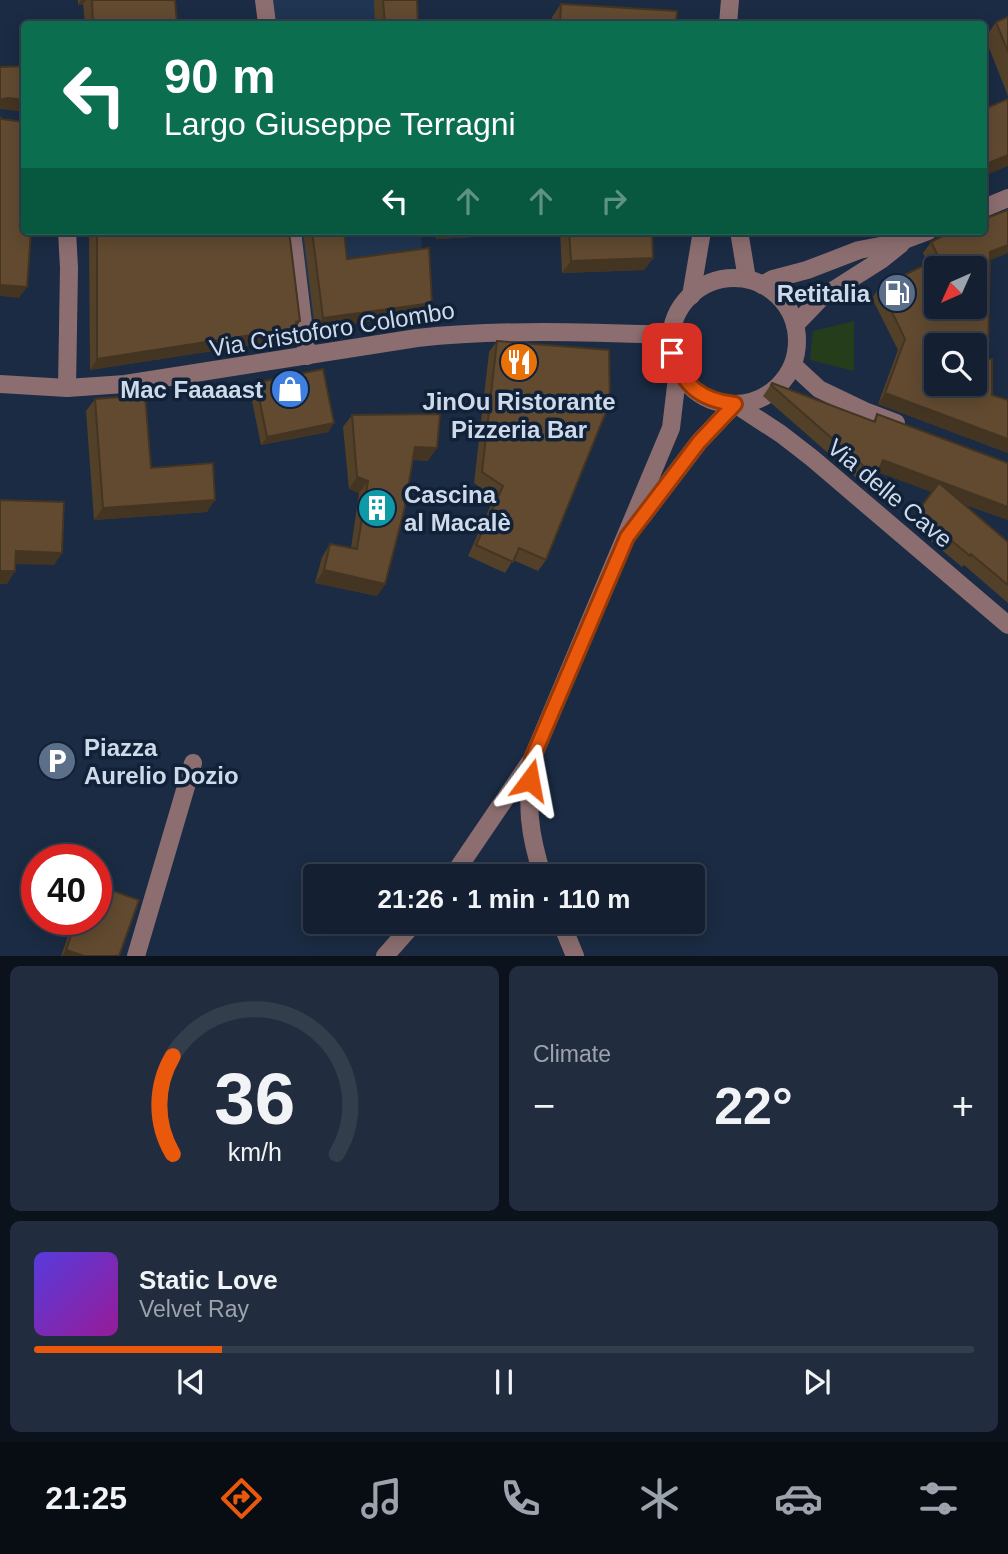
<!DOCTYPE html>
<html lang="en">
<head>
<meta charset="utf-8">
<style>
  :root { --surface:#142032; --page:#212d3e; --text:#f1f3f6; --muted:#9da3ac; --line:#333e4d; --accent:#ea580c }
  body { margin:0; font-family:Helvetica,sans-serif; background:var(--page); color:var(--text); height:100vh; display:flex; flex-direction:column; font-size:26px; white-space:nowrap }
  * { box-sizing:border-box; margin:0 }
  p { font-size:23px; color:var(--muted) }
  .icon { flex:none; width:38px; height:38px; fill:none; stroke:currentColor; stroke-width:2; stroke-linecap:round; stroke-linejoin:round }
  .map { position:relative; height:956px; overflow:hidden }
  .details { display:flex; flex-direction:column; gap:10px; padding:10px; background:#0b121c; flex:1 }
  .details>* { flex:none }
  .hud { position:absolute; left:21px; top:21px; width:966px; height:214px; border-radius:7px; box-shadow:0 4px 18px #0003,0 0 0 2px var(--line); background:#0b6e4f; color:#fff; overflow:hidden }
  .needle { width:46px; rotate:225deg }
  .fabs { position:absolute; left:924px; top:256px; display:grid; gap:14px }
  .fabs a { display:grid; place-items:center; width:63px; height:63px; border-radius:7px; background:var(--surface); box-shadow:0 4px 18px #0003,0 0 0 2px var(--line); font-size:35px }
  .speed { position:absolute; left:21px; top:844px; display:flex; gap:14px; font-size:35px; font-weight:700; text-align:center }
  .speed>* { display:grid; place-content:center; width:91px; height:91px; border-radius:50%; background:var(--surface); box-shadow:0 4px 18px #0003,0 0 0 2px var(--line); line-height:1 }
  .speed .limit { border:10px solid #d22; background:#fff; color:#111 }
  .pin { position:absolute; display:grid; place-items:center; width:60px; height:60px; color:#fff; margin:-30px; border-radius:14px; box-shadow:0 4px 10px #0006 }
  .me { position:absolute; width:77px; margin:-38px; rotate:13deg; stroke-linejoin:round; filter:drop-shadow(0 0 5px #0008) }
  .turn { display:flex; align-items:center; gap:24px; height:147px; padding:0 28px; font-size:32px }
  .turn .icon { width:91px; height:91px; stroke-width:2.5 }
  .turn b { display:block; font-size:49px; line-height:60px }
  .lanes { display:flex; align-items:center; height:66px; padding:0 28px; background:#0003; justify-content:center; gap:35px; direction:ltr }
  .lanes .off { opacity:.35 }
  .big { font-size:52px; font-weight:600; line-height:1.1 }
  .details .widget { flex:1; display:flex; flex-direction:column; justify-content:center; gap:10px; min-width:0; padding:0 24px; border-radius:10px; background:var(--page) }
  .details .dial { align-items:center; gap:0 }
  .dial svg { height:182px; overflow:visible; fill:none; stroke:var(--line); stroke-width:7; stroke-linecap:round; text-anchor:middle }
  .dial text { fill:var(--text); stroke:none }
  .song { display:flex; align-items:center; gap:21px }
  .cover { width:84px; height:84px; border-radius:10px; background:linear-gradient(135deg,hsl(250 70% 55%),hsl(300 70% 35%)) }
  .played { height:7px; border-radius:4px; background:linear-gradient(90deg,var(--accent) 20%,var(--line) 20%) }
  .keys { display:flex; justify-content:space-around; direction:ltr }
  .heat { display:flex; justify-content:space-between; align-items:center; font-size:38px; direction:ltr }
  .details .tiles { flex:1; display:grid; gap:10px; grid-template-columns:1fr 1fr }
  .widget:last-child { grid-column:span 2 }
  .trip { position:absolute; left:303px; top:864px; width:402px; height:70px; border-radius:7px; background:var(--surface); box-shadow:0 4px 18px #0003,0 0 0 2px var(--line); font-weight:600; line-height:70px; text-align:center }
  .dock { display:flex; height:112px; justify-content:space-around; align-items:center; background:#080d14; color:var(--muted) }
  .dock .icon { width:49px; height:49px }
  .dock .current { color:var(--accent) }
  .dock b { font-size:32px; color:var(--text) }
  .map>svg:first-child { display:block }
</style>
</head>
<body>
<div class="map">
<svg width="1008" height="956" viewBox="0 0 1008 956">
  <rect width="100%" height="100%" fill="#1a2b43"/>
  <g fill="#203552">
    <polygon points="272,0 407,0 409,24 275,24"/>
    <polygon points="301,231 421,231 425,314 314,329"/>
  </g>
  <polygon fill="#263d1c" points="854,321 854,371 810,360 813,331"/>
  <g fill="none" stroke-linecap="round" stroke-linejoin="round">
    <g stroke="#8c6e70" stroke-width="18">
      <polyline points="264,0 267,24"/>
      <polyline points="728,24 730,0"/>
      <polyline points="984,208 1008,198"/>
      <polyline points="67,231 69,268 67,388"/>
      <polyline points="292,231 307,356"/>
      <polyline points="739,231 747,279"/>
      <circle cx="734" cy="341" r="63"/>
      <polyline points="762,285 773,279 807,270 859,250 896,243 928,231"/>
      <polyline points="691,296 702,231"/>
      <polyline points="795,325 821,298 881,260 901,244"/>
      <polyline points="793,365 819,389 867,412 896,423"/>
      <path d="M 0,384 L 67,388 L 125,384 L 417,338 C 502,329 586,332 672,335"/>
      <polyline points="642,517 699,442 735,404 781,434 812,458 1008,625"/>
      <polyline points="452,877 530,762"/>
      <path d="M 543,877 C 528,831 527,807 532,759 L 671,428 L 678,369"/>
      <polyline points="561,922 575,956"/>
      <polyline points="136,956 193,763"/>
      <polyline points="385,956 415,922"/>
    </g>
  </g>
  <g fill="#534029">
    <polygon points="78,0 175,0 177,24 85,24 83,4 78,5"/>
    <polygon points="374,0 417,0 418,24 375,24"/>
    <polygon points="561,4 676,24 552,24 552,17"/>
    <polygon points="1008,17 1008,96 985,38 996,22"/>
    <polygon points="1008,210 1008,253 990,260 988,359 992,395 1008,400 1008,453 878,404 898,350 872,298 880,287 928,263 923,253 931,242 984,231"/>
    <polygon points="89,231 289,231 300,321 289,339 90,370"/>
    <polygon points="303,231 344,231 347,259 432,303 425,314 315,329"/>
    <polygon points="435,231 495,231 492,236 436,239"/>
    <polygon points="560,231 652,231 653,258 644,270 562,273"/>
    <polygon points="497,341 546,560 538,571 513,560 505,573 468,556 494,498 474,483 489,352"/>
    <polygon points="256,383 334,423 328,432 261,445 250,391"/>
    <polygon points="772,383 873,421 877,414 1008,463 1008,520 963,504 1008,542 1008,603 964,565 962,567 910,523 932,492 878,472 868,488 763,396"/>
    <polygon points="95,399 151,468 207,512 94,520 86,411"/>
    <polygon points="352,415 428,461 413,460 385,584 377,596 315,583 322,557 330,544 351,548 359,493 349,489 343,427"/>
    <polygon points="74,919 96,919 119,956 61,956"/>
  </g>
  <g fill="#443422">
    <polygon points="81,0 86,0 83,4 78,5"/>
    <polygon points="9,98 24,100 24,112 0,109 0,102 2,99"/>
    <polygon points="1008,155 1008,166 984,176 984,165"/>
    <polygon points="441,231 495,231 492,236 436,239"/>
    <polygon points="1008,245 1008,253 982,263 990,252"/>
    <polygon points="653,258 644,270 562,273 571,261"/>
    <polygon points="0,285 27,287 19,298 0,296"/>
    <polygon points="432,303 425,314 315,329 323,318"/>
    <polygon points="300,321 289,339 90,370 97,359"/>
    <polygon points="885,393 1008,439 1008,453 878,404"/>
    <polygon points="334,423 328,432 261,445 267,437"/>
    <polygon points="415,447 437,448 428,461 407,459"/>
    <polygon points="883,460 1008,507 1008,520 875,471"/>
    <polygon points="357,477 368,481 359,493 349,489"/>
    <polygon points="215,500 207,512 94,520 103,508"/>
    <polygon points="16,551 62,553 54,565 7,564"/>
    <polygon points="324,570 385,584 377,596 315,583"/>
    <polygon points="0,571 15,571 7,584 0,584"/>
    <polygon points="66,950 84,956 62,956"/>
  </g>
  <g fill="#614a30" stroke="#443422" stroke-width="2" fill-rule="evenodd">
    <polygon points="92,0 175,0 177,24 93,24"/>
    <polygon points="383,0 417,0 418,24 385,24"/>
    <polygon points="561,4 677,11 676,24 560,24"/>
    <polygon points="1008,17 1008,52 996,22"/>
    <polygon points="24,66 24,100 9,98 2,99 0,102 0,67"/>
    <polygon points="1008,99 1008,155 984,165 984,109"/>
    <polygon points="0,117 2,119 24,122 24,231 31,231 27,287 0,285"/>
    <path d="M 1008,210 L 1008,245 L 990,252 L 988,359 L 992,359 L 992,395 L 1008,400 L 1008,439 L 885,393 L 905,339 L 880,287 L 939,258 L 931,242 L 952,231 L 984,231 L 984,219 ZM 936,268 L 975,268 L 975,306 L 936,306 ZM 936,345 L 975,345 L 975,383 L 936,383 Z"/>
    <polygon points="97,231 289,231 300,321 296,322 296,328 97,359"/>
    <polygon points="312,231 344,231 347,259 429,248 432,303 323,318"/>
    <polygon points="569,231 652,231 653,258 571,261"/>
    <polygon points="497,341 609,350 610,402 546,560 519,548 513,562 476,545 503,486 482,472"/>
    <polygon points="323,369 334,423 267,437 256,383"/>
    <polygon points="772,383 875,422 877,414 1008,463 1008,507 883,460 876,477 771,385"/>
    <polygon points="145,395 151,468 213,463 215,500 103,508 95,399"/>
    <polygon points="440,414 437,448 415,447 404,511 385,584 324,570 330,544 357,549 368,481 357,477 352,415"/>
    <polygon points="939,483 1008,542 1008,585 971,554 970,556 917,512"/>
    <polygon points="0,500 64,502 62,553 16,551 15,571 0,571"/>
    <polygon points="96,885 139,900 119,956 84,956 66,950 77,919 96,919"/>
  </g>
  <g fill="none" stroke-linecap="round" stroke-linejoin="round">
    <defs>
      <path id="route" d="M 530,780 L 532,759 L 627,537 L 699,442 L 735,404 C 700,400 684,386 672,353"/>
    </defs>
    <use href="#route" stroke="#983908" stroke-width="18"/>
    <use href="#route" stroke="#ea580c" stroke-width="12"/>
  </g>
  <defs>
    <symbol id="fuel-disc" viewBox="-11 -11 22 22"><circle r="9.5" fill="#5c6f8a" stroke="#102138"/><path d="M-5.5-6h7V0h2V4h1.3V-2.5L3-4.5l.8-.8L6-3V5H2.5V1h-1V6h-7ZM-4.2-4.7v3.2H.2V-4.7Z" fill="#fff"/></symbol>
    <symbol id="restaurant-disc" viewBox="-11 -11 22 22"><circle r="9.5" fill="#e8710a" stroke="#102138"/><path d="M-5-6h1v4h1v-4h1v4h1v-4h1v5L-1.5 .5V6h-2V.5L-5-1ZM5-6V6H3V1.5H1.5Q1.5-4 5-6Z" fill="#fff"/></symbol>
    <symbol id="shop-disc" viewBox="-11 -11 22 22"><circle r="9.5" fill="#3f7fe0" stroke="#102138"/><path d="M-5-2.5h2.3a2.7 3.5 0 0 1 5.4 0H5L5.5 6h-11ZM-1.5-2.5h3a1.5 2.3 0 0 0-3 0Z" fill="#fff"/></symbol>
    <symbol id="building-disc" viewBox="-11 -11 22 22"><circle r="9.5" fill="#0f9aa8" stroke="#102138"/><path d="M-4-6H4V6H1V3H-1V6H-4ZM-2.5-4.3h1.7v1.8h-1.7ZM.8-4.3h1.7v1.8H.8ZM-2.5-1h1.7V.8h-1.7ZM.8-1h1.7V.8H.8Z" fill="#fff"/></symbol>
    <symbol id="parking-disc" viewBox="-11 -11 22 22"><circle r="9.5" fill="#5c6f8a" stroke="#102138"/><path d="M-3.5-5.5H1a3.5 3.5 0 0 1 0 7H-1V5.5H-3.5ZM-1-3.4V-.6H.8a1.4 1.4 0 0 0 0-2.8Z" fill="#fff"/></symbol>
  </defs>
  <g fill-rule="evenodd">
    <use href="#fuel-disc" x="875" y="271" width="44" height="44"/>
    <use href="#restaurant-disc" x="497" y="340" width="44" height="44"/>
    <use href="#shop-disc" x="268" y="367" width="44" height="44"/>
    <use href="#building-disc" x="355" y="486" width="44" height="44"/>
    <use href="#parking-disc" x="35" y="739" width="44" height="44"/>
  </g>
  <g text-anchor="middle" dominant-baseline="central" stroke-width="7" stroke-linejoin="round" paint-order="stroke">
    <g font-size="24" font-weight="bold" fill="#ced9e9" stroke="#102138" text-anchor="end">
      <text x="870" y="293">Retitalia</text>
      <text x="263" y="389">Mac Faaaast</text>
      <text x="519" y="401" text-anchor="middle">JinOu Ristorante<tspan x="519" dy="28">Pizzeria Bar</tspan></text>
      <text x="404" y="494" text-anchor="start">Cascina<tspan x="404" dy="28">al Macalè</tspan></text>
      <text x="84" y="747" text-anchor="start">Piazza<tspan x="84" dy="28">Aurelio Dozio</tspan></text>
    </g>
    <g font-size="24" fill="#ced9e9" stroke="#102138">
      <text transform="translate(332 329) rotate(-9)">Via Cristoforo Colombo</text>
      <text transform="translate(890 493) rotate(40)">Via delle Cave</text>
    </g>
  </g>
</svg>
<div class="fabs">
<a><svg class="needle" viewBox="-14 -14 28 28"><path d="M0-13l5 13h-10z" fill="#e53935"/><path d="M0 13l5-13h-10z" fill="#9da3ac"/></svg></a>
<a><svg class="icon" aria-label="search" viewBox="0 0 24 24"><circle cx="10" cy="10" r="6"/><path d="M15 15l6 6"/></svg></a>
</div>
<div class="speed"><div class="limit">40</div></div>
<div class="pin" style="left:672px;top:353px;background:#d93025"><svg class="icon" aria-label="arrive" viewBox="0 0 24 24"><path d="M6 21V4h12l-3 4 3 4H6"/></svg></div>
<svg class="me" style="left:530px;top:780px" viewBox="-20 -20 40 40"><path d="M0-17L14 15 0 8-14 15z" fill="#ea580c" stroke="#fff" stroke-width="4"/></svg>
<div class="trip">21:26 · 1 min · 110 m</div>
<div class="hud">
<div class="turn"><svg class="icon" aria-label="left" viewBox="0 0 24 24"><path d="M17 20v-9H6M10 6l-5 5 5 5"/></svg><div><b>90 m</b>Largo Giuseppe Terragni</div></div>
<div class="lanes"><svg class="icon" aria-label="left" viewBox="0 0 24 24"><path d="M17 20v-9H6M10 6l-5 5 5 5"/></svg><svg class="icon off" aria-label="ahead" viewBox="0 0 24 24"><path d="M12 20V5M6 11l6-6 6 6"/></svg><svg class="icon off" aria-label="ahead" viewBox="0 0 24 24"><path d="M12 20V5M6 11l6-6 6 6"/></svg><svg class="icon off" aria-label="right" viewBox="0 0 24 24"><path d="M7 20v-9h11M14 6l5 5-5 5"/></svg></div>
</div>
</div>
<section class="details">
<div class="tiles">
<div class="widget dial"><svg viewBox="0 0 100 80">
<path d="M14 69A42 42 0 1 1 86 69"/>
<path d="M14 69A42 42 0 0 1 14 26" stroke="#ea580c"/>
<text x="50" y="56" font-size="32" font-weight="700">36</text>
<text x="50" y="72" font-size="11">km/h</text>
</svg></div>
<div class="widget"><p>Climate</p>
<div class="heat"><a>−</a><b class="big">22°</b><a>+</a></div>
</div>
<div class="widget">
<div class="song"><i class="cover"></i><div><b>Static Love</b><p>Velvet Ray</p></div></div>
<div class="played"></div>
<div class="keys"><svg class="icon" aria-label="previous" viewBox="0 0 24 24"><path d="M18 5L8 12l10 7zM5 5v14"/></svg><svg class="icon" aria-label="pause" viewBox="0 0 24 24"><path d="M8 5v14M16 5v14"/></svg><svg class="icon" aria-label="next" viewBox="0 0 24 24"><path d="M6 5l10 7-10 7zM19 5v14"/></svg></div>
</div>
</div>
</section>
<nav class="dock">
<b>21:25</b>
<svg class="icon current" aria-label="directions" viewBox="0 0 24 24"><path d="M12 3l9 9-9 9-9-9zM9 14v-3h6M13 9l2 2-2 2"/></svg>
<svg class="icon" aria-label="music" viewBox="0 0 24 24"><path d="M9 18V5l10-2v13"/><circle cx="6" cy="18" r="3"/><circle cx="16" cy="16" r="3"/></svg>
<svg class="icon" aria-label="phone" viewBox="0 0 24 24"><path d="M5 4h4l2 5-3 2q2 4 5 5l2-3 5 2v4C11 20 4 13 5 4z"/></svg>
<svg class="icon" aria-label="climate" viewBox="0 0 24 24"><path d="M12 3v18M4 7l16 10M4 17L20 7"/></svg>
<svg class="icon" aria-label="car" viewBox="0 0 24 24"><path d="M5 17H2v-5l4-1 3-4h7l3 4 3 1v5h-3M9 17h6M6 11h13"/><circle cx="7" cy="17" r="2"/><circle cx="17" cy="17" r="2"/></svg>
<svg class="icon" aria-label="filters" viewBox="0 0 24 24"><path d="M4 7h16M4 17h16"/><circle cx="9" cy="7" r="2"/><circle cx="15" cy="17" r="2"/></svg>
</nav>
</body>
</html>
